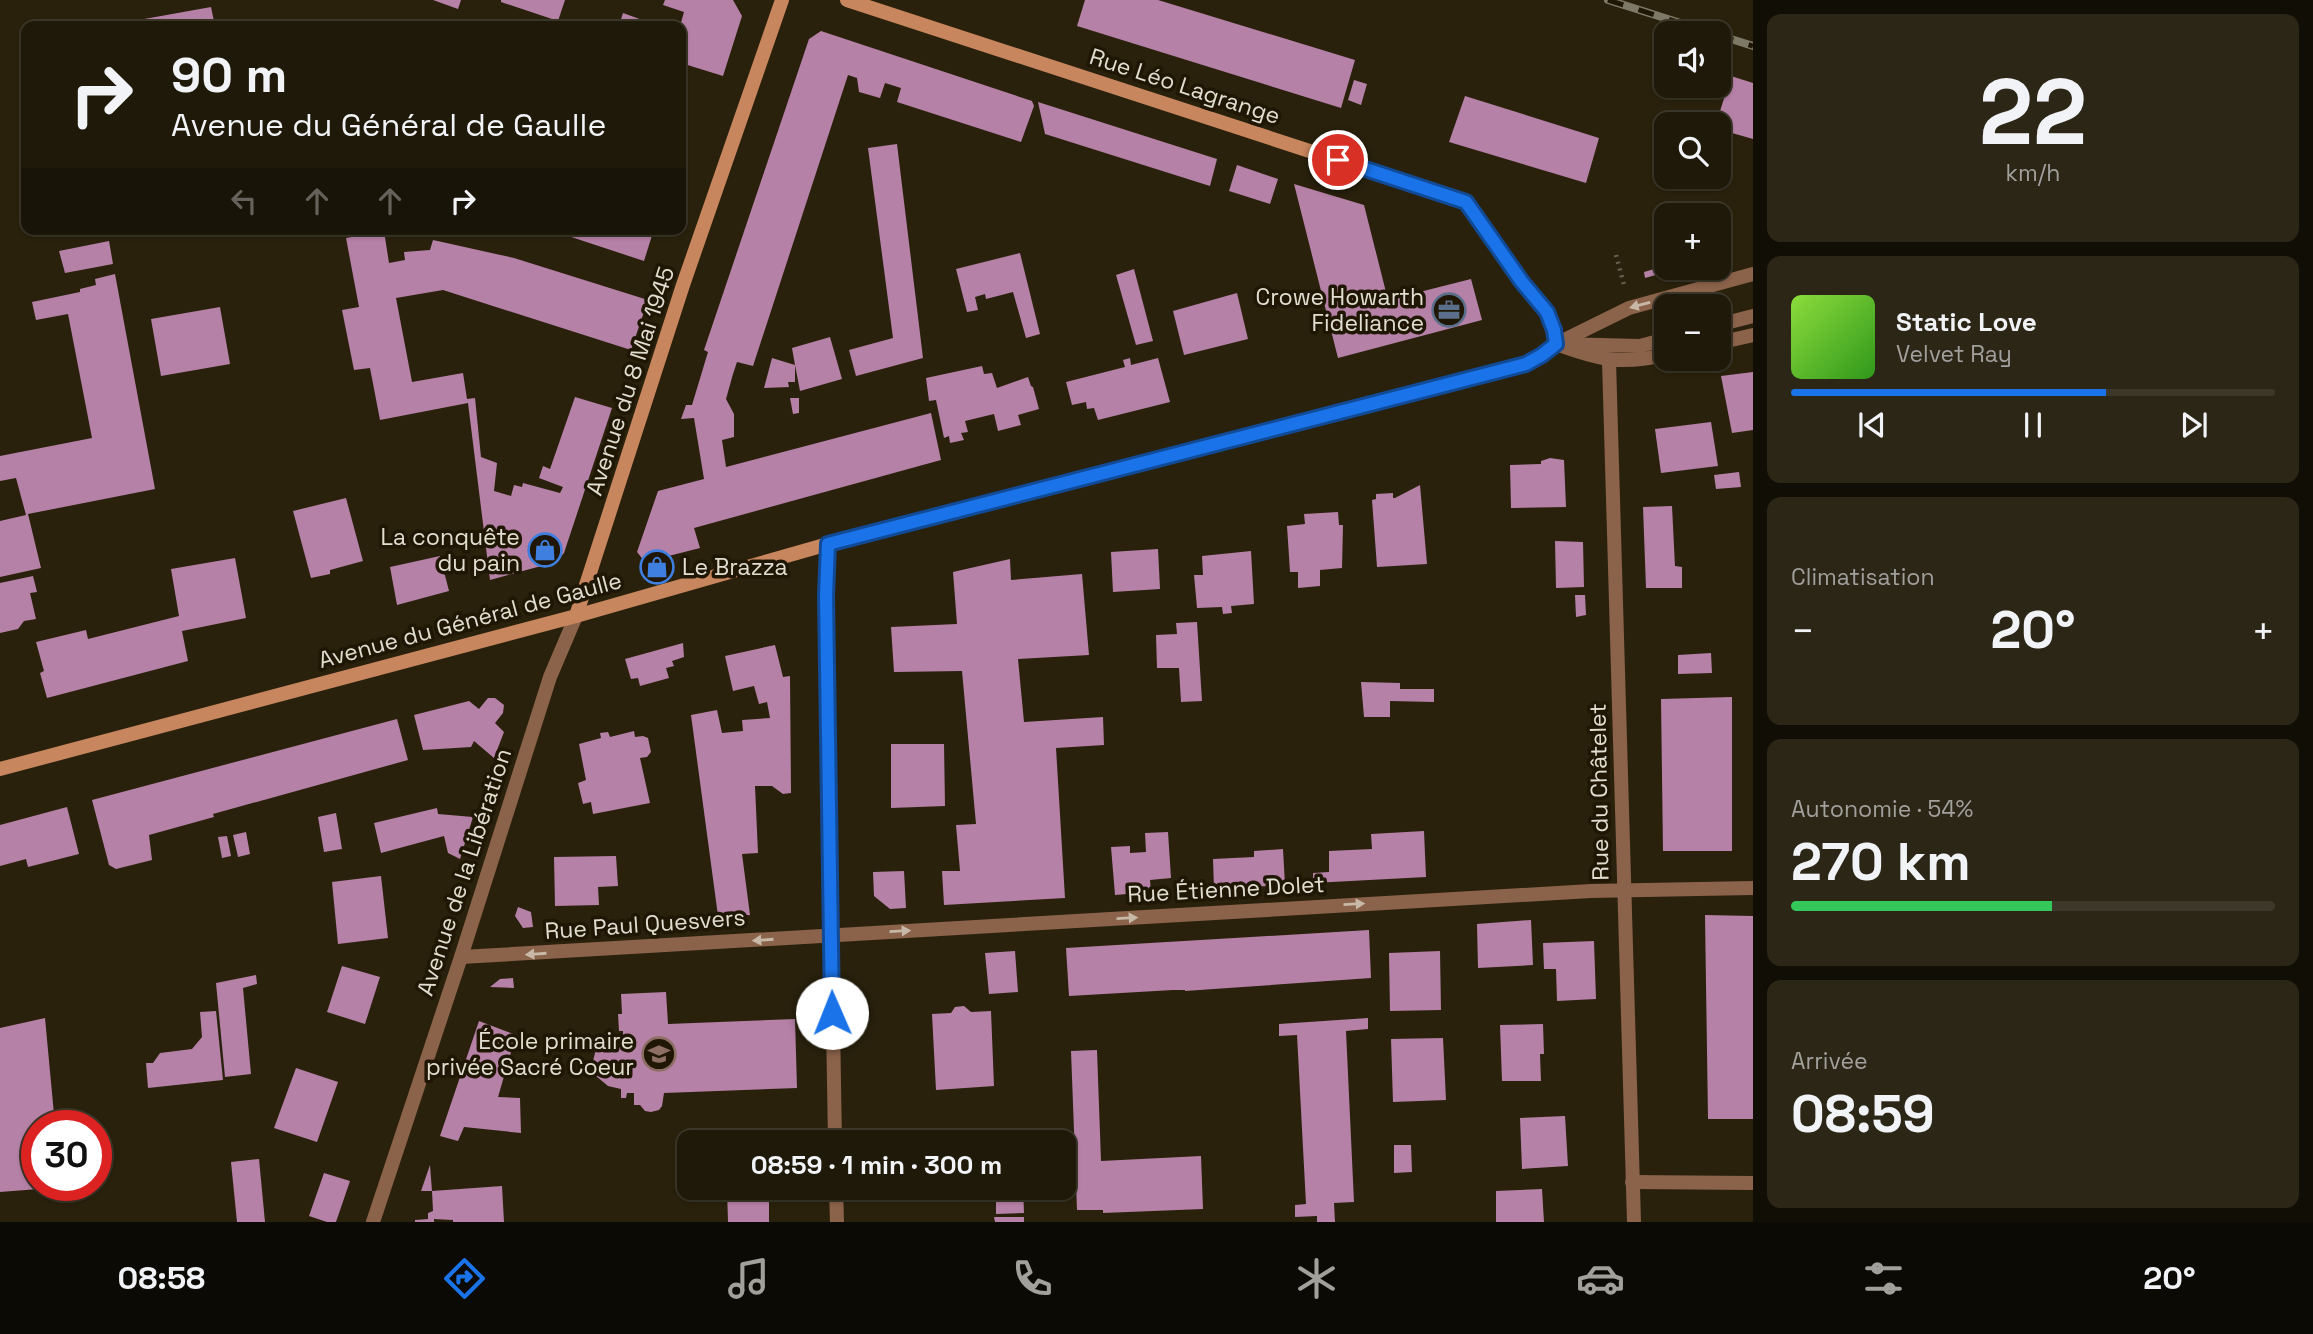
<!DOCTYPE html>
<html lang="fr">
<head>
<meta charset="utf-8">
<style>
  :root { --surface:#1f1909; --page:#2c2617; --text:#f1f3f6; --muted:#a1a09c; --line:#3c382a; --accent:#1a73e8 }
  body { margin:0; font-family:"Space Grotesk",sans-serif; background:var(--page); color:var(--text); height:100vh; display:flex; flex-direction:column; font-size:26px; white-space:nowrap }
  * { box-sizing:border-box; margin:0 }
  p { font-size:23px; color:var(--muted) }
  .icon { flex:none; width:38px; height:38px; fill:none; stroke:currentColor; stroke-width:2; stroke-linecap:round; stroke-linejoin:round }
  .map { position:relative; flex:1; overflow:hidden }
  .details { display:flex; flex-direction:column; gap:14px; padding:14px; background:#110e05; width:560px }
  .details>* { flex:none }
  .guide { position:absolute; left:21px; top:21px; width:665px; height:214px; border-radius:14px; box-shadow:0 2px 5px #0004,0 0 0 2px var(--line); background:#1f1909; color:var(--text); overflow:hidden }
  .tools { position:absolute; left:1654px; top:21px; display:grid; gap:14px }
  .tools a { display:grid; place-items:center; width:77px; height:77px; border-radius:14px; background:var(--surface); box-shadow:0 2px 5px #0004,0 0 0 2px var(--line); font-size:35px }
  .speed { position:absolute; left:21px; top:1110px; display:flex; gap:14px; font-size:35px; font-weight:700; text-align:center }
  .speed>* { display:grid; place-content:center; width:91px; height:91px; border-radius:50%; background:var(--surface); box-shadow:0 2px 5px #0004,0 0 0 2px var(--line); line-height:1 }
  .speed .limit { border:10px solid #d22; background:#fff; color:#111 }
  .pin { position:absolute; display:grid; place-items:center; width:60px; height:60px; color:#fff; margin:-30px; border:4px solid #fff; border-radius:50%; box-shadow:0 2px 7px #0007 }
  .me { position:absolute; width:77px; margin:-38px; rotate:359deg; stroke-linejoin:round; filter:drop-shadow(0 0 5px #0008) }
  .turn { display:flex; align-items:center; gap:24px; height:147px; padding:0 35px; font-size:32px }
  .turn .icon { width:91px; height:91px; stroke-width:2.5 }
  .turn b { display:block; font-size:49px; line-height:60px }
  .lanes { display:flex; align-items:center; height:66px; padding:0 35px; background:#0003; justify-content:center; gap:35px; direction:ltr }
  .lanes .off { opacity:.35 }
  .big { font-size:52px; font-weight:600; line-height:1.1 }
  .details .tile { flex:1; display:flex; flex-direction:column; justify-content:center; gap:10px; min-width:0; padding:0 24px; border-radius:14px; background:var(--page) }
  .details .dial { align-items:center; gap:0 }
  .dial b { font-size:91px; line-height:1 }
  .song { display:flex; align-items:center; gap:21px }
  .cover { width:84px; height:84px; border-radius:10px; background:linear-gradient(135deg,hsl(90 70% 55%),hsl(110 70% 35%)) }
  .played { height:7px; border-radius:4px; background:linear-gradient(90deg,var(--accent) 65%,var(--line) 65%) }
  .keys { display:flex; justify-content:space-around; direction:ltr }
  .heat { display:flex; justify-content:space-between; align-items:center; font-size:38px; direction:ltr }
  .charge { height:10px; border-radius:5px; background:linear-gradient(90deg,#34c759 54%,var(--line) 0) }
  .trip { position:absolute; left:677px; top:1130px; width:399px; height:70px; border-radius:14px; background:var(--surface); box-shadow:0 2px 5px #0004,0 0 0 2px var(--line); font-weight:600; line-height:70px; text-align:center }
  .dock { display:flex; height:112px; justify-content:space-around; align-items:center; background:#0c0a04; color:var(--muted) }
  .dock .icon { width:49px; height:49px }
  .dock .selected { color:var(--accent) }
  .dock b { font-size:32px; color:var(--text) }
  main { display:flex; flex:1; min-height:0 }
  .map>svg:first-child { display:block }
</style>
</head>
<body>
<main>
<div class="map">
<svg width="1753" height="1222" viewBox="0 0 1753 1222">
  <rect width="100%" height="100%" fill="#29210c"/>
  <g fill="#b681a7">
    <polygon points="433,0 461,0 458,9"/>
    <polygon points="501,0 565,0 558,21 501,2"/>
    <polygon points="665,0 733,0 742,16 723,76 681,63 680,26 684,12 663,5"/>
    <polygon points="1085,0 1158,0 1355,60 1341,108 1077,26"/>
    <polygon points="211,7 215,26 111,26 111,25"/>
    <polygon points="623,13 659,26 619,26"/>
    <polygon points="821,31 1032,101 1034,106 1021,142 897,102 901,88 885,83 880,98 859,92 857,78 848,75 753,366 737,362 733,374 726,399 734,414 734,437 722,440 726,467 931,413 941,460 694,528 700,548 645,562 637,552 658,491 704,479 694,418 681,419 686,405 692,405 708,352 704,350 809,39"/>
    <polygon points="1731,76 1753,83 1753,139 1718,129 1718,124 1716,124"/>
    <polygon points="1354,80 1367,84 1361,105 1348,100"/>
    <polygon points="1465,96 1599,138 1586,183 1449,142"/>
    <polygon points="1038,102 1217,159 1210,186 1045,134"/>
    <polygon points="897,144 923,358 856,376 849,350 893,338 868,148"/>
    <polygon points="1237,165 1278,179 1270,204 1229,191"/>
    <polygon points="1294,184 1364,205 1388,300 1471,279 1482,320 1338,358"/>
    <polygon points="547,229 654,229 644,261"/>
    <polygon points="384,231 389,263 405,260 404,252 430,250 433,240 514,258 648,300 631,350 443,290 396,298 412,382 463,373 467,399 475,398 481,457 497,463 494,491 511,496 514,485 522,487 523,483 560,493 563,487 539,478 543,466 550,469 575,397 612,408 564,553 556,562 490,580 468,403 380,420 370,368 354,370 342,310 359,307 346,238"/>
    <polygon points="109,241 113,264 65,273 59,251"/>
    <polygon points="1020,253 1040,334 1026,338 1013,292 986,299 985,294 975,297 978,310 967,312 956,269"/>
    <polygon points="1661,267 1663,273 1645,278 1644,272"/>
    <polygon points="1134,269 1153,341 1136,345 1116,275"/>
    <polygon points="115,274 155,489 28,514 41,568 0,577 0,521 26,515 16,478 0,481 0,456 92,438 68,314 36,320 32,302 80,292 80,289 96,285 95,279"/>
    <polygon points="1237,293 1248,339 1184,355 1173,311"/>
    <polygon points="220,307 230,364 161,376 151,319"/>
    <polygon points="830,337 842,379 800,391 795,365 795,382 788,382 789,387 764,388 772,358 795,365 792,348"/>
    <polygon points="1130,358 1131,365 1158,358 1170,402 1098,420 1094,408 1087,409 1086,402 1072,405 1066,382 1125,367 1123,360"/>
    <polygon points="982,366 984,374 992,373 997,388 1028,377 1031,386 1033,387 1039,409 1018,415 1021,425 998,431 994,414 965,421 968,432 961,433 964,440 950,443 949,436 944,438 936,400 929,401 926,378"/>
    <polygon points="1753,372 1753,430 1732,433 1721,376"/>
    <polygon points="790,398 799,398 799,413 793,414"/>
    <polygon points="1711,422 1718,466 1661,473 1655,429"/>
    <polygon points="1550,458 1564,460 1566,507 1511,508 1510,465 1541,464 1541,461"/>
    <polygon points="1739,472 1741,487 1716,489 1714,475"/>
    <polygon points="1420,485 1427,564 1377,567 1372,500 1376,499 1376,494 1393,493 1393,498 1395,498"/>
    <polygon points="346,498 363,561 330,570 330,574 311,578 293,511"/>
    <polygon points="1672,506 1675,566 1682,567 1682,588 1646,588 1643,507"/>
    <polygon points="1338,512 1339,525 1343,525 1342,568 1320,570 1320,586 1298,588 1298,572 1290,572 1287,526 1305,524 1304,514"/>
    <polygon points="1555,541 1583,542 1584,587 1556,588"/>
    <polygon points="1158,549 1160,589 1113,592 1111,552"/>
    <polygon points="1251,551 1254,604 1231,606 1232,613 1223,614 1222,607 1197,608 1194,575 1203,575 1202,556"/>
    <polygon points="440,556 449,591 397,605 390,567"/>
    <polygon points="235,558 246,618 182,631 188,661 47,698 40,673 44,671 36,642 86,630 88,639 179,616 171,569"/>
    <polygon points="1010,559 1011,580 1082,574 1089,655 1018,659 1024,722 1103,717 1104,745 1056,748 1065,898 944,905 942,871 960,871 956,825 976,824 962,671 894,672 891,627 957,624 953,572"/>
    <polygon points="33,576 37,592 30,593 36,619 24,621 18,629 0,633 0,583"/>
    <polygon points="1575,595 1585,595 1586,615 1576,617"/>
    <polygon points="1197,622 1202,701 1181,702 1179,668 1157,668 1156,635 1177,634 1176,623"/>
    <polygon points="683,643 684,657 672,661 674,666 666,668 669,678 640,686 638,678 631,679 625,659"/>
    <polygon points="775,645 783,677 790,676 791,793 783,794 772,786 755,786 758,853 742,854 750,915 718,916 691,715 717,710 722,733 743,731 742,720 770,718 767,702 759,704 754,686 733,691 725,656"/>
    <polygon points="1711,653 1712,673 1678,674 1678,655"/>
    <polygon points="1361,682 1400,683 1400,689 1434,689 1434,702 1390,701 1390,717 1364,717"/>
    <polygon points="1732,697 1732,851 1663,851 1661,699"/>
    <polygon points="488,698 495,698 504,705 503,713 495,723 504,732 494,758 474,741 471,747 423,750 414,715 469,701 479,709"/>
    <polygon points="397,719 408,760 213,814 214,817 149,835 152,860 116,869 109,865 92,800"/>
    <polygon points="634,731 635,737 643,736 648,738 651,752 647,757 640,758 650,803 593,814 591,802 583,804 578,783 586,780 579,744 601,738 600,733 608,732 610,737"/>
    <polygon points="891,744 944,744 945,806 891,808"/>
    <polygon points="67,807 79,854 28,867 26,859 0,866 0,825"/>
    <polygon points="437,808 438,814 473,817 460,859 448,853 444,836 381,853 374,823"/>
    <polygon points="336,813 342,849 324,852 318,817"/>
    <polygon points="1424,831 1426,877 1313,883 1313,873 1329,872 1329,851 1372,849 1371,834"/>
    <polygon points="246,832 250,854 238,857 233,835"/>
    <polygon points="1168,832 1171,878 1150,880 1151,892 1115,895 1111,847 1130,846 1130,853 1146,852 1145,833"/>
    <polygon points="227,836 231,856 222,858 218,837"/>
    <polygon points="1283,849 1285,885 1214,889 1213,859 1254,857 1254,851"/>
    <polygon points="616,856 618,886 598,887 599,905 555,906 554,857"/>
    <polygon points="904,871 906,908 890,909 874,896 873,872"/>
    <polygon points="381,876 388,938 338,944 332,882"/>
    <polygon points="518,907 531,912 533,927 523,928 515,916"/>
    <polygon points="1705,915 1753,916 1753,1119 1708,1119"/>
    <polygon points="1531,920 1533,965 1478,968 1477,924"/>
    <polygon points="1369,930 1371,978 1185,991 1185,990 1173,990 1069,996 1066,948"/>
    <polygon points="1594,941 1596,999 1557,1001 1556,969 1544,969 1543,943"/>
    <polygon points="1015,951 1018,992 989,994 985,953"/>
    <polygon points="1440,951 1441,1010 1390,1011 1389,953"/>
    <polygon points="342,966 380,977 365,1024 327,1012"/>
    <polygon points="256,975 257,984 243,988 251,1074 225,1077 216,983"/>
    <polygon points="513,978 514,988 490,987 500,979"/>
    <polygon points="666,992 668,1024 795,1019 797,1088 664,1093 662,1106 659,1110 651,1112 645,1111 640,1105 634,1105 634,1093 627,1093 626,1098 621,1098 621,1089 608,1086 596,1076 593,1061 595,1053 602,1042 608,1038 623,1036 623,1031 619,1031 618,1014 622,1014 621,994"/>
    <polygon points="964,1006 971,1012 991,1011 994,1086 936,1090 932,1014 951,1013 955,1007"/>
    <polygon points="216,1011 223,1080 148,1088 146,1063 153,1063 160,1053 192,1049 202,1037 200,1012"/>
    <polygon points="45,1018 55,1125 37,1125 37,1185 64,1185 64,1187 0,1192 0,1028"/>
    <polygon points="1368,1018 1368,1029 1346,1031 1354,1202 1334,1203 1335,1222 1317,1222 1317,1216 1295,1217 1295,1205 1306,1204 1297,1035 1279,1036 1279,1024"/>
    <polygon points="479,1021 516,1035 498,1097 520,1098 521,1133 464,1127 458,1141 440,1136"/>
    <polygon points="1543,1024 1544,1054 1540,1054 1541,1081 1502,1081 1500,1025"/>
    <polygon points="1443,1038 1446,1100 1393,1102 1391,1039"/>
    <polygon points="1097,1050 1101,1161 1201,1156 1203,1209 1103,1213 1103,1210 1077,1210 1071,1051"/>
    <polygon points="296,1068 338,1082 317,1142 274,1128"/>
    <polygon points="1565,1116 1568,1166 1522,1169 1520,1118"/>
    <polygon points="1394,1145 1411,1145 1412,1172 1394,1173"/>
    <polygon points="259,1159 265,1222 237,1222 231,1162"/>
    <polygon points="430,1165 432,1191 502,1186 504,1222 453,1222 453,1220 434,1219 434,1222 415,1222 415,1220 428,1219 428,1213 433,1211 432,1191 421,1191"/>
    <polygon points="324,1173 350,1181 336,1222 327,1222 309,1216"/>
    <polygon points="727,1188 769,1188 769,1222 728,1222"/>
    <polygon points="996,1188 1023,1188 1024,1213 996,1214"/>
    <polygon points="1542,1189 1544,1222 1496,1222 1496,1191"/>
    <polygon points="994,1217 1024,1217 1024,1222 995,1222"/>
  </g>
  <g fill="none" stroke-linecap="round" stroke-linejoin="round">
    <polyline stroke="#67604e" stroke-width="4.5" stroke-dasharray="2 5" stroke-linecap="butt" points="1616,255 1624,285"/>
    <g stroke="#8b624a" stroke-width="14">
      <polyline points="1718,325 1753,316"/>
      <polyline points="1556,344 1629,308 1753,274"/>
      <polyline points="1560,344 1640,346 1666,339"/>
      <polyline points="1632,1182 1753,1183"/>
    </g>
    <g stroke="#8b624a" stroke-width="14">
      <polyline points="1718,343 1753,335"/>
      <path d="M 1556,344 C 1600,360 1619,365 1666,355"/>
      <polyline points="1609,361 1634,1222"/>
      <polyline points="828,544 826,596 835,1143"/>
      <polyline points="461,957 1591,891 1753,888"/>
      <polyline points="836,1188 837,1222"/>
      <polyline points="373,1222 461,957 550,677 576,616"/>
    </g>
    <g stroke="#c8865e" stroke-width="14">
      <polyline points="576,616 683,285 782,0"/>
      <polyline points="0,769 576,616 828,544 1526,364 1542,355 1556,344 1554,330 1547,312 1522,282 1466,202 847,0"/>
    </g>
    <defs>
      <g id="rail">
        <polyline points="1608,0 1712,33"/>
        <polyline points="1718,35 1753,46"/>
      </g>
    </defs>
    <use href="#rail" stroke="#7e7867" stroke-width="8"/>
    <use href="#rail" stroke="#1f1704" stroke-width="5" stroke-dasharray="16" stroke-linecap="butt"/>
  </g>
  <defs><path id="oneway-solid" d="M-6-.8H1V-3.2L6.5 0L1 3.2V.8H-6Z" transform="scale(1.75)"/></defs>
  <g fill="#c7b8a8">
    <use href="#oneway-solid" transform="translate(1640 305) rotate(165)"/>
    <use href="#oneway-solid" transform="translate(1354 904) rotate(-3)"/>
    <use href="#oneway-solid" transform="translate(1127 918) rotate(-3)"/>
    <use href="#oneway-solid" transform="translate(900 931) rotate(-3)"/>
    <use href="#oneway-solid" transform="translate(763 940) rotate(176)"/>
    <use href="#oneway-solid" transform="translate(536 954) rotate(176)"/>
  </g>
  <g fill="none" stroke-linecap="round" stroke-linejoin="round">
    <defs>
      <polyline id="route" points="832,1013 826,596 828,544 1526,364 1542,355 1556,344 1554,330 1547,312 1522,282 1466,202 1338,160"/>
    </defs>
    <use href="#route" stroke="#114b97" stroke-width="18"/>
    <use href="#route" stroke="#1a73e8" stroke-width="12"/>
  </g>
  <defs>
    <symbol id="office-ring" viewBox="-11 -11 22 22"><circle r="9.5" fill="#1f1704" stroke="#5c6f8a" stroke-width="1.5"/><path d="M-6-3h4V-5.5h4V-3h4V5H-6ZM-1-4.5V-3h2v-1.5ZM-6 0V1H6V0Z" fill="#5c6f8a"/></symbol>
    <symbol id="shop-ring" viewBox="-11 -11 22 22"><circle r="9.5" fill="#1f1704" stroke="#3f7fe0" stroke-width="1.5"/><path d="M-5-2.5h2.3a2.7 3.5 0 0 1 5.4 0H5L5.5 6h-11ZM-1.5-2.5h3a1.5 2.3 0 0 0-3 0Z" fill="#3f7fe0"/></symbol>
    <symbol id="school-ring" viewBox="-11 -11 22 22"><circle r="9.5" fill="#1f1704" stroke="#8d6e63" stroke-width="1.5"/><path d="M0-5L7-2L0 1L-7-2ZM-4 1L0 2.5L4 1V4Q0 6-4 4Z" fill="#8d6e63"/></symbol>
  </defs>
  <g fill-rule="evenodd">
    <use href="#office-ring" x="1430" y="291" width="38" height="38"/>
    <use href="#shop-ring" x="526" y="531" width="38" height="38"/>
    <use href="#shop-ring" x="638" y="548" width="38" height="38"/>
    <use href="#school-ring" x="640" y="1035" width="38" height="38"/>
  </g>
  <g text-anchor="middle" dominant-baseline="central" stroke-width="7" stroke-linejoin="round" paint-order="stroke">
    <g font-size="23" fill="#e1ddd0" stroke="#1f1704">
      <text transform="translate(1185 86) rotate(18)">Rue Léo Lagrange</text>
      <text transform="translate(630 381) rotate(-72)">Avenue du 8 Mai 1945</text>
      <text transform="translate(470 620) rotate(-15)">Avenue du Général de Gaulle</text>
      <text transform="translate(1599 792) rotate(-91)">Rue du Châtelet</text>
      <text transform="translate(464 872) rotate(-72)">Avenue de la Libération</text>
      <text transform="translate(1226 889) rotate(-3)">Rue Étienne Dolet</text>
      <text transform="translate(645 924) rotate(-4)">Rue Paul Quesvers</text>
    </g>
    <g font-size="23" fill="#e1ddd0" stroke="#1f1704" text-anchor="end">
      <text x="1424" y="297">Crowe Howarth<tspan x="1424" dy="26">Fideliance</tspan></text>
      <text x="520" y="537">La conquête<tspan x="520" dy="26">du pain</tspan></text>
      <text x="682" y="567" text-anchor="start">Le Brazza</text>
      <text x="634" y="1041">École primaire<tspan x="634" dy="26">privée Sacré Coeur</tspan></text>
    </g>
  </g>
</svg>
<div class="tools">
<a><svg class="icon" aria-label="sound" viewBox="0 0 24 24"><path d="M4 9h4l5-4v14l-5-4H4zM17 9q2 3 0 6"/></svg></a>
<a><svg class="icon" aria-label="search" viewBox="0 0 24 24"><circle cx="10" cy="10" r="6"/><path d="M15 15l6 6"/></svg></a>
<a>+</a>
<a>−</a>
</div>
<div class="speed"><div class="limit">30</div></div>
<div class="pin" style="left:1338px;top:160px;background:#d93025"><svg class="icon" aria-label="arrive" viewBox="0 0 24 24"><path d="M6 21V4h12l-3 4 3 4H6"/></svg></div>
<svg class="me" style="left:832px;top:1013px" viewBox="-20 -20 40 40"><circle r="19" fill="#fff"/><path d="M0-13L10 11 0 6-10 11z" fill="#1a73e8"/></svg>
<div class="trip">08:59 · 1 min · 300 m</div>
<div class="guide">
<div class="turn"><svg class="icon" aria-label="right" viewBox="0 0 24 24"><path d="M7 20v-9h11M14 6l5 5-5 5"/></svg><div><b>90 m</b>Avenue du Général de Gaulle</div></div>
<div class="lanes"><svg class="icon off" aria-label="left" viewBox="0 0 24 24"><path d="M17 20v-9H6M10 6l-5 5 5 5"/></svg><svg class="icon off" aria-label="ahead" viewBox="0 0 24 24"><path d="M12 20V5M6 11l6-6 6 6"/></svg><svg class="icon off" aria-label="ahead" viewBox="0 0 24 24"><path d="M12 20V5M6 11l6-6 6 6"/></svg><svg class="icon" aria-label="right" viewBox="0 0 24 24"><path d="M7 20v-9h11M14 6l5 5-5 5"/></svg></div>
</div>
</div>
<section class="details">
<div class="tile dial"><b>22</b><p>km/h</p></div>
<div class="tile">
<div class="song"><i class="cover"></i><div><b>Static Love</b><p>Velvet Ray</p></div></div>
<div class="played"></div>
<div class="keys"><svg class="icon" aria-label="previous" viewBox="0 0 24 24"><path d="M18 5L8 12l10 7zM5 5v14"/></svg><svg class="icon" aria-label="pause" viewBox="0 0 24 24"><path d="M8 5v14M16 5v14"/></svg><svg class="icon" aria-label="next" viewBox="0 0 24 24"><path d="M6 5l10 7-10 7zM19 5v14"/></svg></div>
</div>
<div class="tile"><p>Climatisation</p>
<div class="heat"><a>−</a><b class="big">20°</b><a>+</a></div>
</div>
<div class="tile"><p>Autonomie · 54%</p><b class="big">270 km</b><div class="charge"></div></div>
<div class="tile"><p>Arrivée</p><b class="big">08:59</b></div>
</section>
</main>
<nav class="dock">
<b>08:58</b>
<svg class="icon selected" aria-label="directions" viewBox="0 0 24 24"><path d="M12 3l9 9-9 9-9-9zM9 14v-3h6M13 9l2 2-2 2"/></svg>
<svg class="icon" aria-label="music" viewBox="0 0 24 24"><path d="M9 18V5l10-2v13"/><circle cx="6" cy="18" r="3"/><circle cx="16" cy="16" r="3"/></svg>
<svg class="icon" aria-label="phone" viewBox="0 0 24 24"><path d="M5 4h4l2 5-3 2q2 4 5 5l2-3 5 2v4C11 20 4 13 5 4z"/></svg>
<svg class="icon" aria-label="climate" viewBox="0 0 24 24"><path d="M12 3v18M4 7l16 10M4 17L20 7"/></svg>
<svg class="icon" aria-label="car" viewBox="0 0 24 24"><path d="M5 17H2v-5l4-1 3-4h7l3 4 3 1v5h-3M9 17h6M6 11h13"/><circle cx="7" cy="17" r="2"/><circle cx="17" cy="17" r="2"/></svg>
<svg class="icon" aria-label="filters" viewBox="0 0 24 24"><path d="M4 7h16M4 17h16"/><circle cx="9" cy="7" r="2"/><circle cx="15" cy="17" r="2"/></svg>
<b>20°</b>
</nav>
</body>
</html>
